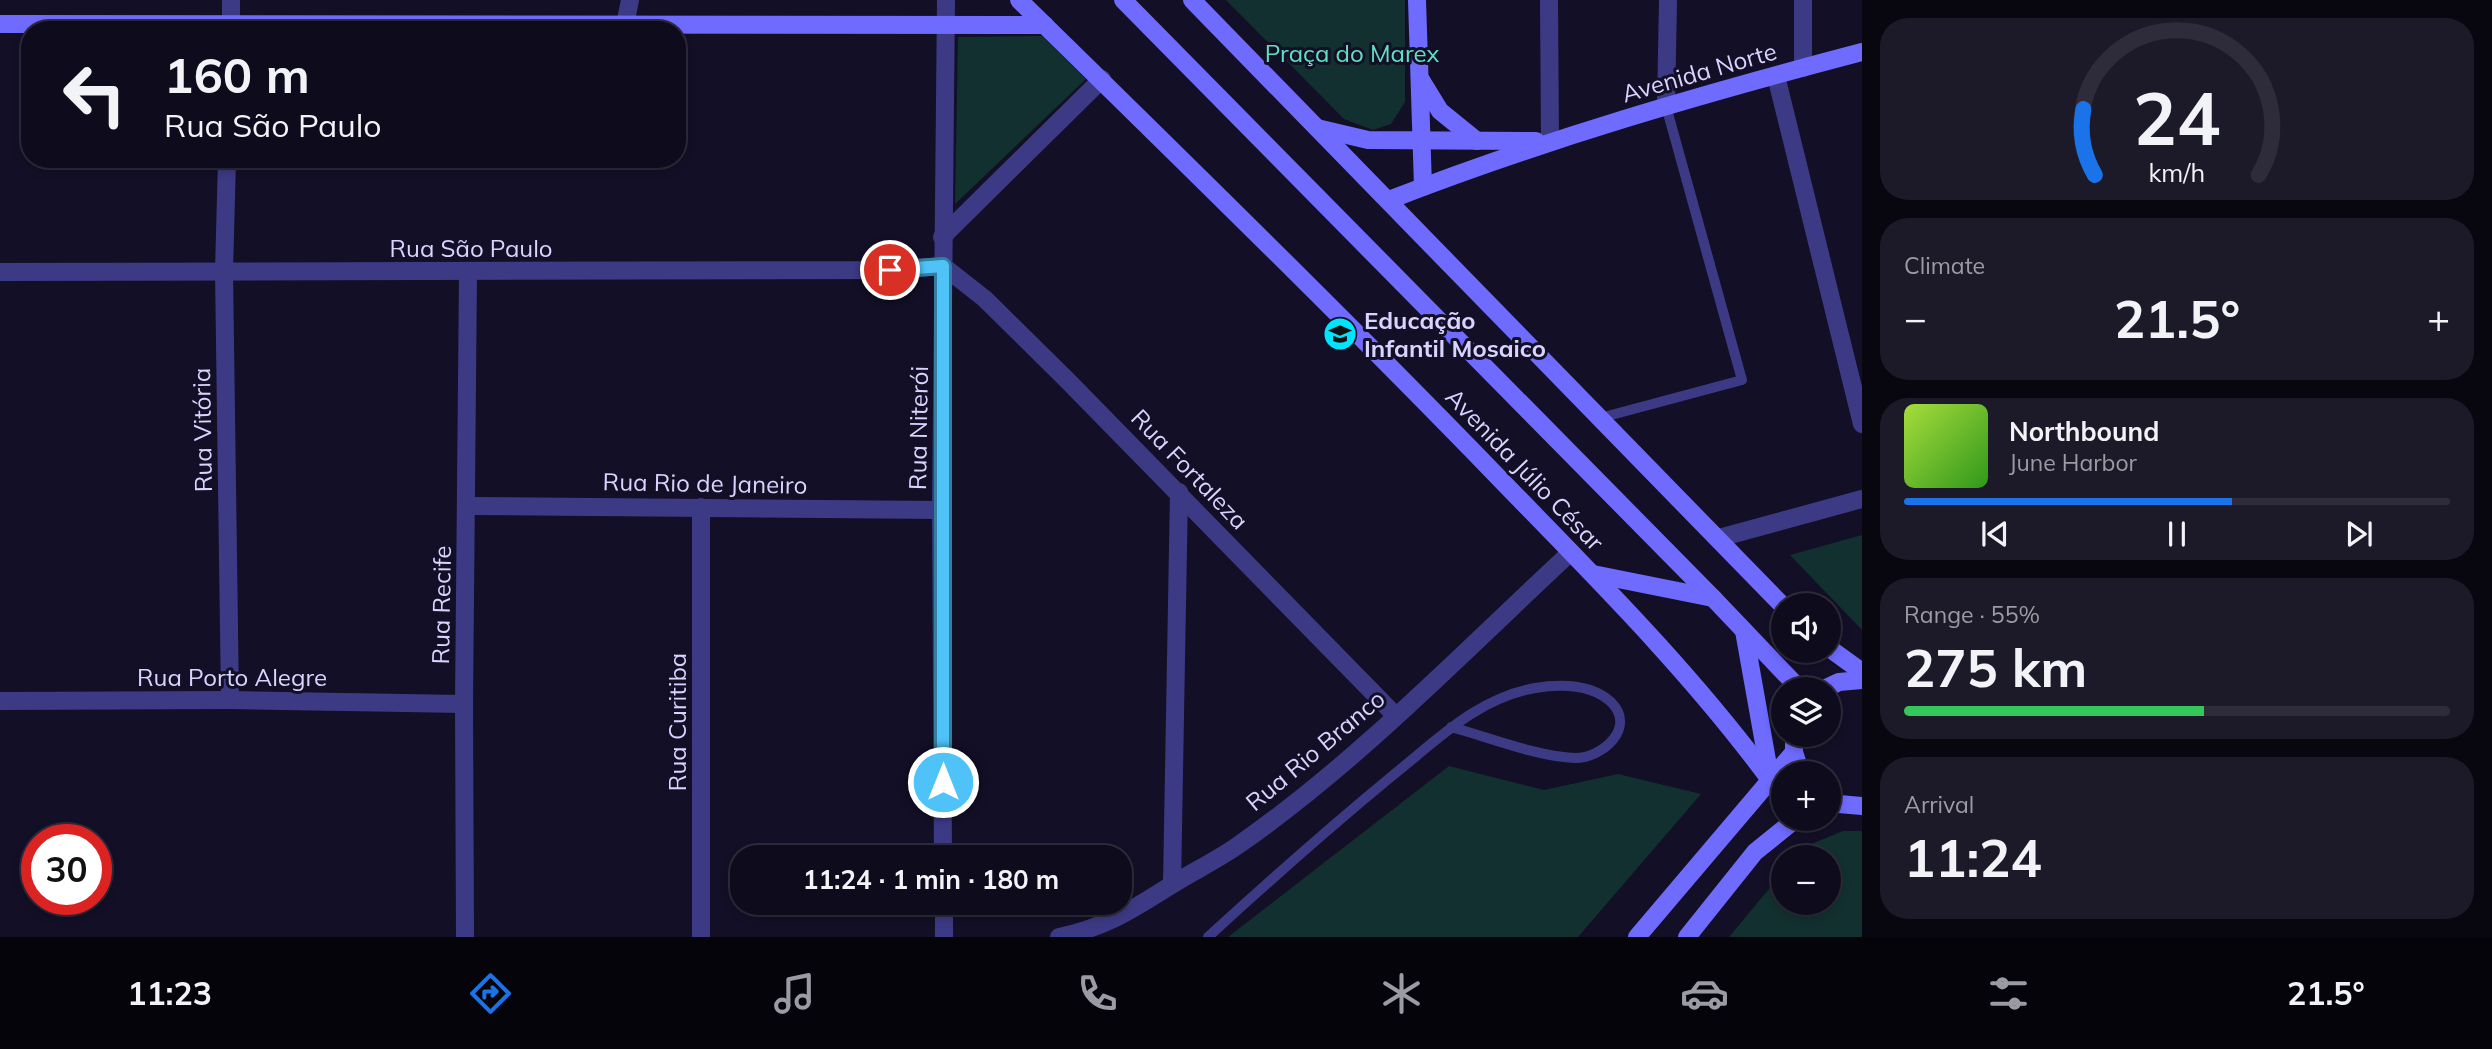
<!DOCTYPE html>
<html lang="en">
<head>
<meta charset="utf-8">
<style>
  :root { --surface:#0e0b1c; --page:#1c1929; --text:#f1f3f6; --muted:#9b9ba3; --line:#2e2b3b; --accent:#1a73e8 }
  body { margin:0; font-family:Mulish,sans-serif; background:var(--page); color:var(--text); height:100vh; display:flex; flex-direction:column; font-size:26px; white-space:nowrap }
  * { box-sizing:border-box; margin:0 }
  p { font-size:23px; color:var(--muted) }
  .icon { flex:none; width:38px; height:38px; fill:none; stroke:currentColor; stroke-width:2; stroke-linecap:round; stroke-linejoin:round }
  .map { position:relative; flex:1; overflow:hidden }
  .sheet { display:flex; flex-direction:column; gap:18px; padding:18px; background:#08060f; width:630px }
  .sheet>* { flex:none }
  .guide { position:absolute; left:21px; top:21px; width:665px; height:147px; border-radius:28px; box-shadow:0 4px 10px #0003,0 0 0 2px var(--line); background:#0e0b1c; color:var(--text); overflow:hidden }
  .fabs { position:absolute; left:1771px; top:593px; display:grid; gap:14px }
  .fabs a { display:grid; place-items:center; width:70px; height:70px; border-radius:50%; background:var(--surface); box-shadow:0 4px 10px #0003,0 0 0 2px var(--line); font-size:35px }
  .speed { position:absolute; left:21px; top:824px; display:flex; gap:14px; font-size:35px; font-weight:700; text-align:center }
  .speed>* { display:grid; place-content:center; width:91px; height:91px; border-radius:50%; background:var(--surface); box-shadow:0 4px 10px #0003,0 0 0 2px var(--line); line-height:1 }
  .speed .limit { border:10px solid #d22; background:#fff; color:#111 }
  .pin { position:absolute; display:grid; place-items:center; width:60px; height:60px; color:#fff; margin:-30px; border:4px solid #fff; border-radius:50%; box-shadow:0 2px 7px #0007 }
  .me { position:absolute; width:77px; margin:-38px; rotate:0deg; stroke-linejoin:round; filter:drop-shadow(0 0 5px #0008) }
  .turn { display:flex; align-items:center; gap:24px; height:147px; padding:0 28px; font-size:32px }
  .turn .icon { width:91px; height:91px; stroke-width:2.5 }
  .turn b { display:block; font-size:49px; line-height:60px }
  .big { font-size:52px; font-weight:700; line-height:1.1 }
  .sheet .widget { flex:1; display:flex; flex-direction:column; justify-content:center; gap:10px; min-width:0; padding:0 24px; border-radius:28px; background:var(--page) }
  .sheet .dial { align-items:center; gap:0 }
  .dial svg { height:182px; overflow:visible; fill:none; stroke:var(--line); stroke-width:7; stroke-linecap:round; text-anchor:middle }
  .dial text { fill:var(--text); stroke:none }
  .song { display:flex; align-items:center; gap:21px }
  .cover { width:84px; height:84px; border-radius:10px; background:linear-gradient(135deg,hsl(80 70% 55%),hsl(110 70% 35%)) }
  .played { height:7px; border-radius:4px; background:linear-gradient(90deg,var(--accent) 60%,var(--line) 60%) }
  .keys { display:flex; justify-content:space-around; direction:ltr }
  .heat { display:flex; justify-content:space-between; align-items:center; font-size:38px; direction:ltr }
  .charge { height:10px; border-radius:5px; background:linear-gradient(90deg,#34c759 55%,var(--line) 0) }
  .trip { position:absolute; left:730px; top:845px; width:402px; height:70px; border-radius:28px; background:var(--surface); box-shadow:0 4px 10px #0003,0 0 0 2px var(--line); font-weight:700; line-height:70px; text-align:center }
  .tabs { display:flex; height:112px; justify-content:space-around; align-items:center; background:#06040b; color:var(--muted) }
  .tabs .icon { width:49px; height:49px }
  .tabs .active { color:var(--accent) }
  .tabs b { font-size:32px; color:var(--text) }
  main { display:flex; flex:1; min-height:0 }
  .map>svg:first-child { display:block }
</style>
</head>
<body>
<main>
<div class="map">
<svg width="1862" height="937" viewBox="0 0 1862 937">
  <rect width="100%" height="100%" fill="#130f26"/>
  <g fill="#12302f">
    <polygon points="1226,0 1405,0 1405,102 1391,124 1373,130 1344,119"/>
    <polygon points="1042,36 1086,79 955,204 958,37"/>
    <polygon points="1862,535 1862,630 1790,555"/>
    <polygon points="1449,766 1544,790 1618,774 1701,794 1578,937 1228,937"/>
    <polygon points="1843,831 1862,831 1862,937 1729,937 1783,872 1783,903 1829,903 1829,858 1795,857 1804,847"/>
  </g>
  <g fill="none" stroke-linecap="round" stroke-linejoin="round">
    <g stroke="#3d3a85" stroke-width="10">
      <polyline points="1600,418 1742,380 1666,106"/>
      <path d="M 1208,937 C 1268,882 1329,828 1392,776 C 1436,741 1477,698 1535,688 C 1560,684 1591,684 1611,702 C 1637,728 1602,758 1575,758 C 1538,757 1488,737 1451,727"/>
    </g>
    <g stroke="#3d3a85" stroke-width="18">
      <polyline points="231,0 231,30"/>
      <polyline points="1549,0 1550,142"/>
      <polyline points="625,25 630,0"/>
      <polyline points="1803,68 1803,0"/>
      <polyline points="1776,76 1862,424"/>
      <polyline points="1666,106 1668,0"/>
      <polyline points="227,159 224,271 230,700"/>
      <polyline points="942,237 1102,79"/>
      <polyline points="0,272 890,270 943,266 985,299 1067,380 1395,715"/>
      <polyline points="468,506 941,510"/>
      <polyline points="1719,538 1862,499"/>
      <polyline points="0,701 230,700 464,704"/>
      <polyline points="943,858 941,510 946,0"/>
      <polyline points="1172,884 1179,492"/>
      <polyline points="944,903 944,937"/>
      <polyline points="465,937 464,704 468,273"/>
      <polyline points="701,937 701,507"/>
      <path d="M 1059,937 C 1107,927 1133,909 1173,884 C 1194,871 1217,860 1237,846 C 1358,762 1463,652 1571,552"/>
    </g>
    <g stroke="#6f6bff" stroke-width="18">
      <path d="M 1019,0 C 1180,158 1341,315 1498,477 C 1592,574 1690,671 1770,780"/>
      <polyline points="1123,0 1713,598 1793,682 1796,690"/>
      <polyline points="1192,0 1783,606"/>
      <polyline points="1417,0 1423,187"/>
      <polyline points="0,24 1045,25"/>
      <polyline points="1421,80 1440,111 1477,141"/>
      <polyline points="1317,128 1368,140 1536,141"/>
      <path d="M 1389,200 C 1543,140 1702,94 1862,52"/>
      <polyline points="1593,574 1713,598"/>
      <polyline points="1744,631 1770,777"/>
      <polyline points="1829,648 1862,672"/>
      <polyline points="1822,690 1839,682 1862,680"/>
      <polyline points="1794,735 1794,752 1801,774"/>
      <polyline points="1829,800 1839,804 1862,806"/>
      <polyline points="1637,937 1794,752"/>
      <polyline points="1687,937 1755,852 1796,819"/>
    </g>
  </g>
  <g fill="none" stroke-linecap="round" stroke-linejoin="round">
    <defs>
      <polyline id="route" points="890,270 943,266 943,782"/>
    </defs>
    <use href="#route" stroke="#337fa1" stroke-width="18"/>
    <use href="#route" stroke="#4fc3f7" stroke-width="12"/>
  </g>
  <defs>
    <symbol id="school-disc" viewBox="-11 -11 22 22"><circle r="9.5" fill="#00e5ff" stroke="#130f26"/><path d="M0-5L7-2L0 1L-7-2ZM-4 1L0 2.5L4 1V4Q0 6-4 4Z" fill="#111"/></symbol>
  </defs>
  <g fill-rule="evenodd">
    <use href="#school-disc" x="1321" y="315" width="38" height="38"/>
  </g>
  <g text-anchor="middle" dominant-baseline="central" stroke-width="6" stroke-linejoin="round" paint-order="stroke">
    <g font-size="24" fill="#5fe0c0" stroke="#130f26">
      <text x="1352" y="53">Praça do Marex</text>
    </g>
    <g font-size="24" fill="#d9d4ff" stroke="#130f26">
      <text transform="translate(1699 72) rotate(-16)">Avenida Norte</text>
      <text x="471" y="248">Rua São Paulo</text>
      <text transform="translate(918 428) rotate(-89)">Rua Niterói</text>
      <text transform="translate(202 430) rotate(-91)">Rua Vitória</text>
      <text transform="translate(1190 469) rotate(46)">Rua Fortaleza</text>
      <text transform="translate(1525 469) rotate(46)">Avenida Júlio César</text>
      <text transform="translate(705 483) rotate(1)">Rua Rio de Janeiro</text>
      <text transform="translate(441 605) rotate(-89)">Rua Recife</text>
      <text x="232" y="677">Rua Porto Alegre</text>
      <text transform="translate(677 722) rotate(-90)">Rua Curitiba</text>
      <text transform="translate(1315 750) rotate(-40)">Rua Rio Branco</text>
    </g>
    <g font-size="24" font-weight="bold" fill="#d9d4ff" stroke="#130f26" text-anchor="start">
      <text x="1364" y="320">Educação<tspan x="1364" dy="28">Infantil Mosaico</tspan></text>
    </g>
  </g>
</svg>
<div class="fabs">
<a><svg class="icon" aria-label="sound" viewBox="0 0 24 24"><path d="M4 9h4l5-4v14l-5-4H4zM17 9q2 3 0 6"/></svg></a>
<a><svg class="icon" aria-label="layers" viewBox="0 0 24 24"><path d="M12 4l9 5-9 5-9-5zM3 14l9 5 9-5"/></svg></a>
<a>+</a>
<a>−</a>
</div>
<div class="speed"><div class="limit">30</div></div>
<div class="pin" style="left:890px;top:270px;background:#d93025"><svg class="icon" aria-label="arrive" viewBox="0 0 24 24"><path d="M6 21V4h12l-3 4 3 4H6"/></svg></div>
<svg class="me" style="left:943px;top:782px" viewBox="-20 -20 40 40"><circle r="17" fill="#4fc3f7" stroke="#fff" stroke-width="3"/><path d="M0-11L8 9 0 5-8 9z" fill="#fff"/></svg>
<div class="trip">11:24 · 1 min · 180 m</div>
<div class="guide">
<div class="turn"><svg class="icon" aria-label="left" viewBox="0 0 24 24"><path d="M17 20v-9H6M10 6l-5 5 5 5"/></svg><div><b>160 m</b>Rua São Paulo</div></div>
</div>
</div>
<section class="sheet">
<div class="widget dial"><svg viewBox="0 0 100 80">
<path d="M14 69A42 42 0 1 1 86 69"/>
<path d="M14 69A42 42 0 0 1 9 40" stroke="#1a73e8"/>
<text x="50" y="56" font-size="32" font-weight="700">24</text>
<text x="50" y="72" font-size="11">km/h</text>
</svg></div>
<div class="widget"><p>Climate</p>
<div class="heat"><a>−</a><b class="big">21.5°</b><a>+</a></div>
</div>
<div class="widget">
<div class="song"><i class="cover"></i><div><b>Northbound</b><p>June Harbor</p></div></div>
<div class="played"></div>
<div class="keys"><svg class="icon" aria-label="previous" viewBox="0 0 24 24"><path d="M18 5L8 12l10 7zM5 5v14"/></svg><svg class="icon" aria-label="pause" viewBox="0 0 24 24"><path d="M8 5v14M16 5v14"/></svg><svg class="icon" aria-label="next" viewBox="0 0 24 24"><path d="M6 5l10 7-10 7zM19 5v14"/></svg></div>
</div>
<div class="widget"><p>Range · 55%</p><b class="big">275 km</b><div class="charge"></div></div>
<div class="widget"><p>Arrival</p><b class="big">11:24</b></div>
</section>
</main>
<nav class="tabs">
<b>11:23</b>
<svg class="icon active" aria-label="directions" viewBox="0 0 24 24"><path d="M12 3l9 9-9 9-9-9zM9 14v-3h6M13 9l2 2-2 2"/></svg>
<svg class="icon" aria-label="music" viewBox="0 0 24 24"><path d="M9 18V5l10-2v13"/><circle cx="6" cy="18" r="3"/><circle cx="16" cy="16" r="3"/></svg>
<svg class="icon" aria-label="phone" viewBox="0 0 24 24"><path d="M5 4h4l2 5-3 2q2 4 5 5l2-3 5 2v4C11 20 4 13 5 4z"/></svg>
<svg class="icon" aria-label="climate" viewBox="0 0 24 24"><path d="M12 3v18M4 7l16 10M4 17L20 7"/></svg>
<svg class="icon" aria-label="car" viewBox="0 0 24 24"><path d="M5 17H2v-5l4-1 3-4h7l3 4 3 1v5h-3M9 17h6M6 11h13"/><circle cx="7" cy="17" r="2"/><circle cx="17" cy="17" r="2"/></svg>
<svg class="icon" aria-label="filters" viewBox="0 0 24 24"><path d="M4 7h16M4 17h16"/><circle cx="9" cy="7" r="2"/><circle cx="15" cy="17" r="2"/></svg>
<b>21.5°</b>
</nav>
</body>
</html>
